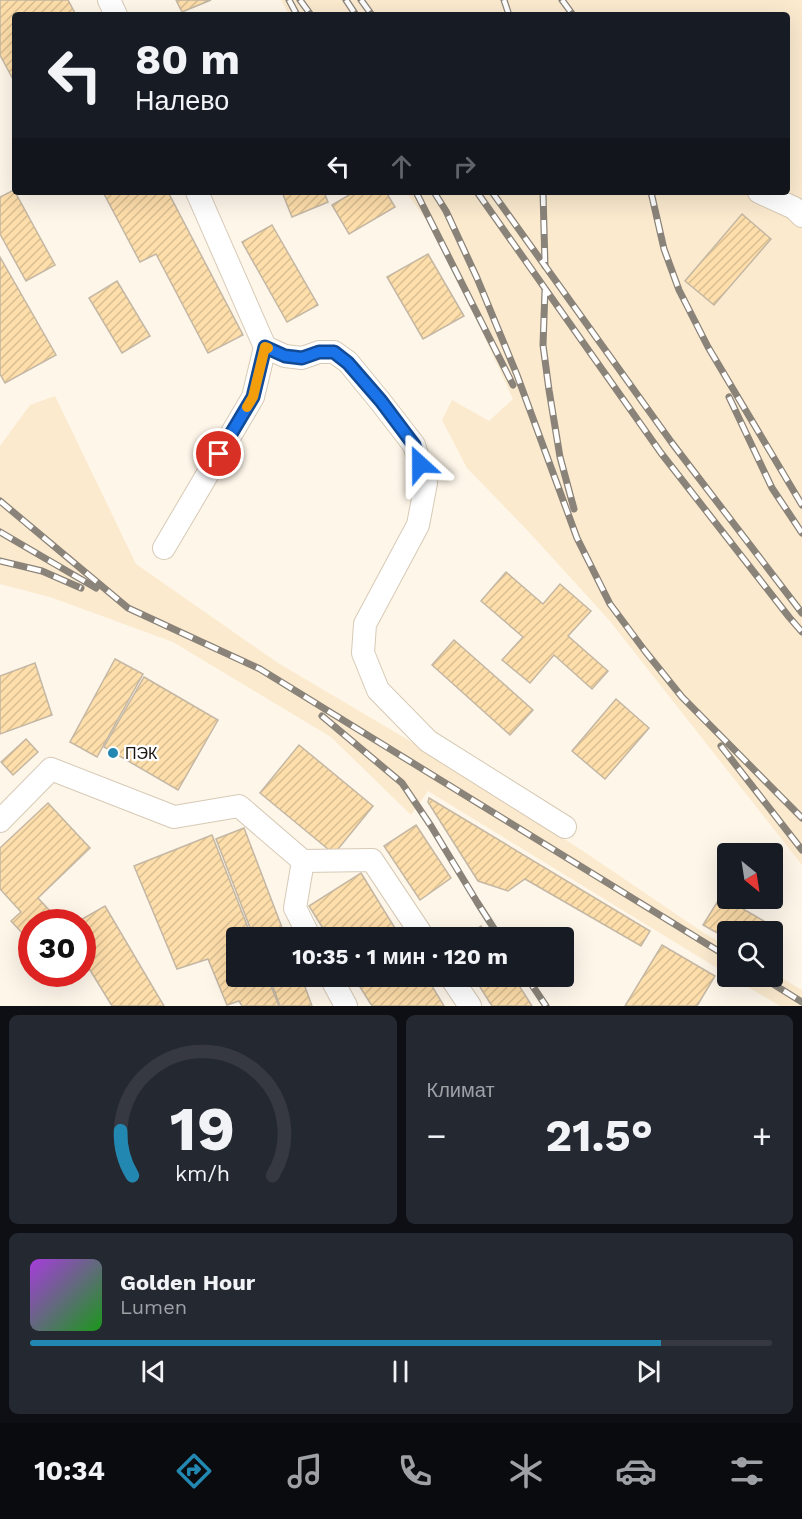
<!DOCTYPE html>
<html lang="ru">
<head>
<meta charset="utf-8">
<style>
  :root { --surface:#171b24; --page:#242831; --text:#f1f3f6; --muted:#9ea1a6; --line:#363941; --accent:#2388b1 }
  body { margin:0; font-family:"Work Sans",sans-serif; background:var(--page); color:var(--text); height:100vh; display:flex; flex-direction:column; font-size:22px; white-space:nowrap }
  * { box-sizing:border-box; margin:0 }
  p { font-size:20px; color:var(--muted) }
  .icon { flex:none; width:33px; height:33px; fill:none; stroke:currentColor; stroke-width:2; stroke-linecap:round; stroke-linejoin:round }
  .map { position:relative; height:1006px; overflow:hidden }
  .sheet { display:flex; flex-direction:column; gap:9px; padding:9px; background:#0d0f14; flex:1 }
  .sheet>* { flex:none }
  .hud { position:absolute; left:12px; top:12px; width:778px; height:183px; border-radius:6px; box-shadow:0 6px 24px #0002; background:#171b24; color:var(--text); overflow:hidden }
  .needle { width:39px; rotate:150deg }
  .fabs { position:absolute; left:717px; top:843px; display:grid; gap:12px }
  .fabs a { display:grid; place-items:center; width:66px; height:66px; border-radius:6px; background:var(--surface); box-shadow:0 6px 24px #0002; font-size:30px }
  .speed { position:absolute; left:18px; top:909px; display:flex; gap:12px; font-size:30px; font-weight:700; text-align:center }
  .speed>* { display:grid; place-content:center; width:78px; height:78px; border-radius:50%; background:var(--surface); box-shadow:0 6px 24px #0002; line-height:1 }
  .speed .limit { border:9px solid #d22; background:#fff; color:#111 }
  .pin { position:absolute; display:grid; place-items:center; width:51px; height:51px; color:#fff; margin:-26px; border:3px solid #fff; border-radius:50%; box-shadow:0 2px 6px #0007 }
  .me { position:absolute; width:66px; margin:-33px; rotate:336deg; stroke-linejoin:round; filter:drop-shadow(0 0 4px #0008) }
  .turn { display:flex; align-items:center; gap:21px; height:126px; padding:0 24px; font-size:27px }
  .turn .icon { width:78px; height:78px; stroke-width:2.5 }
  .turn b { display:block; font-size:42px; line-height:51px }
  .lanes { display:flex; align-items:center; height:57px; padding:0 24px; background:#0003; justify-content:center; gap:30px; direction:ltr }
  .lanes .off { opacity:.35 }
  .big { font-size:45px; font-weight:700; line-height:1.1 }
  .sheet .tile { flex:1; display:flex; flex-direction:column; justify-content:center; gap:9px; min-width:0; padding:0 21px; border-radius:9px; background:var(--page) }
  .sheet .dial { align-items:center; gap:0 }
  .dial svg { height:156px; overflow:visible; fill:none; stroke:var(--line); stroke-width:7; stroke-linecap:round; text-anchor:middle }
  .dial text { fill:var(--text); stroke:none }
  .song { display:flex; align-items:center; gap:18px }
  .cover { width:72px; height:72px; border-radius:9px; background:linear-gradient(135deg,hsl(280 70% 55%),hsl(120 70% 35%)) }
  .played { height:6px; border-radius:3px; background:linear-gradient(90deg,var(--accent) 85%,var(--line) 85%) }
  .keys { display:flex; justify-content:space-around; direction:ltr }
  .heat { display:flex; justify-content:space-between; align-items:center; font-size:33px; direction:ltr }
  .sheet .tiles { flex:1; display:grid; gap:9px; grid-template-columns:1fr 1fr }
  .tile:last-child { grid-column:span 2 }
  .trip { position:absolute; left:226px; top:927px; width:348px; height:60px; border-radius:6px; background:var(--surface); box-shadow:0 6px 24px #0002; font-weight:700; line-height:60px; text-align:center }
  .tab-bar { display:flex; height:96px; justify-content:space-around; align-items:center; background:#090b0e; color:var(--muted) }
  .tab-bar .icon { width:42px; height:42px }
  .tab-bar .current { color:var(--accent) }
  .tab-bar b { font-size:27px; color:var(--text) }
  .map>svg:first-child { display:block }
</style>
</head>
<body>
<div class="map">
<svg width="802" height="1006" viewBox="0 0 802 1006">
  <defs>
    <pattern id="building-hatch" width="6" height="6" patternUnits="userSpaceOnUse" patternTransform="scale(1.5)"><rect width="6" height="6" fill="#fedeaa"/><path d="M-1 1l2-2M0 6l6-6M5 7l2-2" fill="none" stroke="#d9be91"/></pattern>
  </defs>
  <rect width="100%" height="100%" fill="#fef6e9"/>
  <g fill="#fbeace">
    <polygon points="281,0 802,0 802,865 609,620 529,532 467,468 442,420 452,400 489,421 513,399 478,323 427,221 406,192 788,192 788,15 289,15"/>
    <polygon points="55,396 136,564 278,663 432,754 583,851 701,931 727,947 727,974 428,791 411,815 331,737 173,642 50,597 0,584 0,446 30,405"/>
    <polygon points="773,973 802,990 802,1006 780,1006 731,977 772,976"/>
  </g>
  <g fill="url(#building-hatch)" stroke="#c4b7a4" stroke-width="1.5">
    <polygon points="0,0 68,0 76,15 15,15 15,83 0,55"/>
    <polygon points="176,0 211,0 182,12"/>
    <polygon points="14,190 55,265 26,281 0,234 0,197"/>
    <polygon points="103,192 168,192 243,335 208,353 156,254 140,262"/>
    <polygon points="282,192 324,192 328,202 292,217"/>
    <polygon points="354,192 386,192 395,207 349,234 332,205"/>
    <polygon points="742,214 771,239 714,305 685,281"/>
    <polygon points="272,225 318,305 287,322 242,242"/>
    <polygon points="428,254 464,316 423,339 387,277"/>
    <polygon points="0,257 56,355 5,383 0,374"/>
    <polygon points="117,281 150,336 122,353 89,298"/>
    <polygon points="506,572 543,604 560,584 591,611 568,636 608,671 592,689 554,655 530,683 502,660 523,637 481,601"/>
    <polygon points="454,640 533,710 510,735 432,665"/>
    <polygon points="115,659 143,674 97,757 70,742"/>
    <polygon points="35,663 52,715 0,734 0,676"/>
    <polygon points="144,677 218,720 178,790 104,747"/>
    <polygon points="616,699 649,728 605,779 572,751"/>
    <polygon points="26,739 38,752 13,775 1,762"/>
    <polygon points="299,745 373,806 334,854 260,793"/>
    <polygon points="429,798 650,931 641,946 525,879 508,891 478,881 428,802"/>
    <polygon points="48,803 90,848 38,898 50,911 38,922 32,922 32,928 24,935 11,921 21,912 0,889 0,848"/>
    <polygon points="416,825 451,878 420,900 384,846"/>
    <polygon points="244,828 286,938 254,938 216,839"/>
    <polygon points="212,835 252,938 237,938 237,976 267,976 279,1006 242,1006 239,1001 227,1005 208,959 177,969 134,866"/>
    <polygon points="361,873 401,938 329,938 309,906"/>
    <polygon points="721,896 774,927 771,932 728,932 728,939 703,925"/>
    <polygon points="105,906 164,1006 112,1006 82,957 82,922 77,922"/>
    <polygon points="481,926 488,938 463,938"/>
    <polygon points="662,945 715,976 697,1006 625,1006"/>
    <polygon points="269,976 301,976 312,1006 280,1006"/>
    <polygon points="353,976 426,976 444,1006 372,1006"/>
    <polygon points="473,976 513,976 532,1006 492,1006"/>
  </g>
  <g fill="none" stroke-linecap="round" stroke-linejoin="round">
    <defs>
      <g id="minor">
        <polyline points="109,0 116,15"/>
        <polyline points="197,192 265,347 285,356 302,358 319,352 334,352 348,362 380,401 414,445 426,483 418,525 365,624 363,653 378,690 428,741 565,827"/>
        <polyline points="759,192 794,208 802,216"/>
        <polyline points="164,548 253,397 265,347"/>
        <polyline points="0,821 51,769 174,817 239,806 303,861 372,860 424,938"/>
        <polyline points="303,861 295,908 310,938"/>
        <polyline points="330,976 346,1006"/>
        <polyline points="450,976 470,1006"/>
      </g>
    </defs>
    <use href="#minor" stroke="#d7cab6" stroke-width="24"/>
    <use href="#minor" stroke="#fff" stroke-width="22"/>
    <defs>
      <g id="rail">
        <polyline points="289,0 297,15"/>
        <polyline points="300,0 311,15"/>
        <polyline points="346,0 356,15"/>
        <polyline points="361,0 372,15"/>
        <polyline points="504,0 509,15"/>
        <polyline points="562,0 573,15"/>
        <polyline points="416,192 513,385"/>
        <polyline points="434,192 446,211 477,278 517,375 577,538 610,604 645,651 682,697 802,818"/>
        <polyline points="477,192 661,453 789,617 802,632"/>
        <polyline points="492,192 672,443 802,613"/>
        <polyline points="543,192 545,266"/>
        <polyline points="651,192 664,249 679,290 708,347 802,505"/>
        <polyline points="545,290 543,345 549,390 560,457 574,509"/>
        <polyline points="729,397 772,488 802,533"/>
        <polyline points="0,501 128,608 260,669 728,957"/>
        <polyline points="0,532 96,588"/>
        <polyline points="0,561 42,571 81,588"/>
        <polyline points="322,716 402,783 431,826 477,902 500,938"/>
        <polyline points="721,746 802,850"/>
        <polyline points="526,976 546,1006"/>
        <polyline points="760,976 802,1002"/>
      </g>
    </defs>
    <use href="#rail" stroke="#8a8379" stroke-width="7"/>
    <use href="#rail" stroke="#fff" stroke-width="4.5" stroke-dasharray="14" stroke-linecap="butt"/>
  </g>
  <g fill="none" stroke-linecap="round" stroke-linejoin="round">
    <defs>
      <polyline id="route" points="219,454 253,397 265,347 285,356 302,358 319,352 334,352 348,363 381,401 414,445 420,464"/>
    </defs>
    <use href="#route" stroke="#114b97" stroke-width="15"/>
    <use href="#route" stroke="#1a73e8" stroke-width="10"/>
    <polyline stroke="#f59e0b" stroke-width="10" points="247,407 253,397 265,347 268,348"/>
  </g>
  <circle fill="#2388b1" stroke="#fff" stroke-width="2" cx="113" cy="753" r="6"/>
  <g text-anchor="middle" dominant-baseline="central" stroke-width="4.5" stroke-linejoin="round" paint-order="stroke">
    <g font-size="16" fill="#1a150e" stroke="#fff" text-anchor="start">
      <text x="125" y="753">ПЭК</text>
    </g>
  </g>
</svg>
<div class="fabs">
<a><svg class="needle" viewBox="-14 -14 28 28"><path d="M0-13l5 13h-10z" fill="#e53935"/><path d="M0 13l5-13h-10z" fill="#9ea1a6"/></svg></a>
<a><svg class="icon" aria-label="search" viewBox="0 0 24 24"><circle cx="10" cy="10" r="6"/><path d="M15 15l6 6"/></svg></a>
</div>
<div class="speed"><div class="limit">30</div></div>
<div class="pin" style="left:219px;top:454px;background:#d93025"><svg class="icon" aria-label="arrive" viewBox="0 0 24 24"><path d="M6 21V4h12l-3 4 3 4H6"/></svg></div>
<svg class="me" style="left:420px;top:464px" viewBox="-20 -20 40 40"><path d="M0-17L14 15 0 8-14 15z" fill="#1a73e8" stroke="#fff" stroke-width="4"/></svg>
<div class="trip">10:35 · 1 мин · 120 m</div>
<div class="hud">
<div class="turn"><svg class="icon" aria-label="left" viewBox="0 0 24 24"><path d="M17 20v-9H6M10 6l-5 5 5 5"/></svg><div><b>80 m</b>Налево</div></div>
<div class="lanes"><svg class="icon" aria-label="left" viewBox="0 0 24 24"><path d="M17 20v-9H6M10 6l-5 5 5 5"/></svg><svg class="icon off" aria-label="ahead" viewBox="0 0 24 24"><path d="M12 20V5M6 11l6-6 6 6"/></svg><svg class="icon off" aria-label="right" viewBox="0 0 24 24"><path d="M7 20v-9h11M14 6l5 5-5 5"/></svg></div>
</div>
</div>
<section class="sheet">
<div class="tiles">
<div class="tile dial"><svg viewBox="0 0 100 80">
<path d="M14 69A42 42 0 1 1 86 69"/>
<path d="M14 69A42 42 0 0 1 8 46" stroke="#2388b1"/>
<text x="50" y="56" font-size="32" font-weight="700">19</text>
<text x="50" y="72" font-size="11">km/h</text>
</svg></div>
<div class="tile"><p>Климат</p>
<div class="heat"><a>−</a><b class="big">21.5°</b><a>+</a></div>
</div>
<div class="tile">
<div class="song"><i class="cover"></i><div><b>Golden Hour</b><p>Lumen</p></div></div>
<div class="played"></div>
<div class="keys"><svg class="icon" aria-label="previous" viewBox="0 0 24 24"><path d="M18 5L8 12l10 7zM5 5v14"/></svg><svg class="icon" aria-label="pause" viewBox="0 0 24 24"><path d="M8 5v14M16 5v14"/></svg><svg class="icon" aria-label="next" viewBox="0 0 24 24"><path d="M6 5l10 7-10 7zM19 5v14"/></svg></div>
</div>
</div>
</section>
<nav class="tab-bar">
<b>10:34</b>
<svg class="icon current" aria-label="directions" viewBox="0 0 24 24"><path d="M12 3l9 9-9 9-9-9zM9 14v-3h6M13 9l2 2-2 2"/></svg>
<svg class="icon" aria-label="music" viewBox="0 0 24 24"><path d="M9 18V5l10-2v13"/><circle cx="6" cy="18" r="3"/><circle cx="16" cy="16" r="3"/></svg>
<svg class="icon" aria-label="phone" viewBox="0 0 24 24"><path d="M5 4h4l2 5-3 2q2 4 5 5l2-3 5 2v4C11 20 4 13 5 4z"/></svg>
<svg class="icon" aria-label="climate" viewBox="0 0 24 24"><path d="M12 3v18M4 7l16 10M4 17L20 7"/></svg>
<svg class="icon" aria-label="car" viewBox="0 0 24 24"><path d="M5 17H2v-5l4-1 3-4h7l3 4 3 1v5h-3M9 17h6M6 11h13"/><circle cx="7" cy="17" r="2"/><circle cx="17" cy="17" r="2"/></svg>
<svg class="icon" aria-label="filters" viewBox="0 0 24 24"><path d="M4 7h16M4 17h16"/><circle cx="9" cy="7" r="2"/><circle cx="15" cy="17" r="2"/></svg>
</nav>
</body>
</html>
